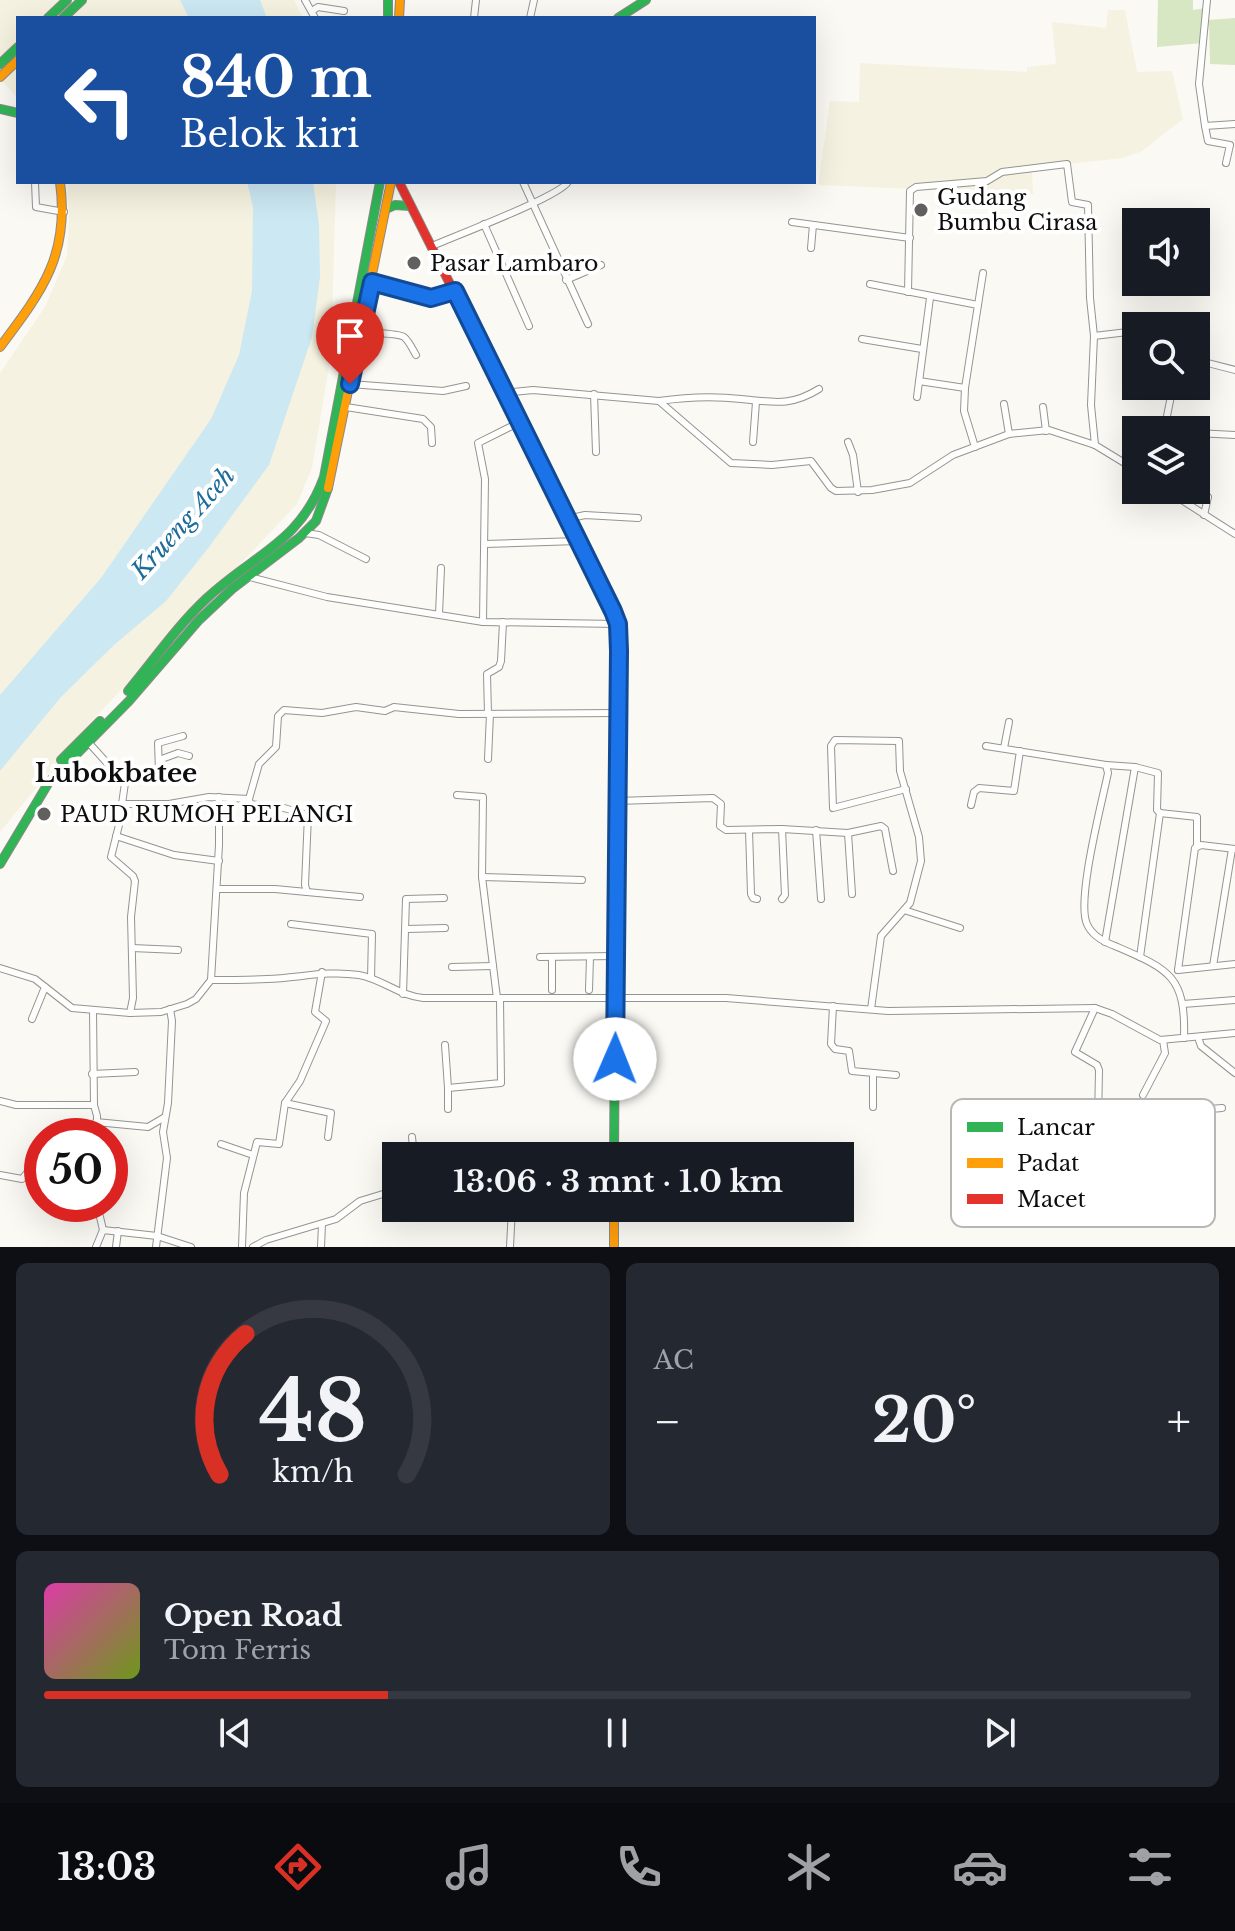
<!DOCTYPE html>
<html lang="id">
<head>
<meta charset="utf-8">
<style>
  :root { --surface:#171b24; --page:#242831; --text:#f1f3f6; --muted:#9ea1a6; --line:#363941; --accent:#d93025 }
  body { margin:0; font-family:"Libre Baskerville",serif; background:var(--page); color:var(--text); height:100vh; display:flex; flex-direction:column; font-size:30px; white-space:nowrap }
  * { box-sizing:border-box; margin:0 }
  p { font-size:26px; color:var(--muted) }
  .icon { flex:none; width:44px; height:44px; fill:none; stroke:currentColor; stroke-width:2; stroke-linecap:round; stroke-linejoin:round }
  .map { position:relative; height:1247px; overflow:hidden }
  .drawer { display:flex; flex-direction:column; gap:16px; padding:16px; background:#0d0f14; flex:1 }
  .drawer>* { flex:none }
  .banner { position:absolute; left:16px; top:16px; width:800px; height:168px; border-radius:0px; box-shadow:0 8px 32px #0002; background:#1a4fa0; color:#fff; overflow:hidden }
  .tools { position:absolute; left:1122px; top:208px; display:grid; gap:16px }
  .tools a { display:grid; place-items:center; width:88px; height:88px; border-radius:0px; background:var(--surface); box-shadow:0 8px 32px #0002; font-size:40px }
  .speed { position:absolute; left:24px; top:1118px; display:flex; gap:16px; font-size:40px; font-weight:700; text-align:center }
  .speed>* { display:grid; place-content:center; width:104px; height:104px; border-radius:50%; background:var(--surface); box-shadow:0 8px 32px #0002; line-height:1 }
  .speed .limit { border:12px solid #d22; background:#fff; color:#111 }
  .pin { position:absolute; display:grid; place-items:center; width:68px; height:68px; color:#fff; margin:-82px -34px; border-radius:50% 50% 50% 0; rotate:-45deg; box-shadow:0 0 8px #0007 }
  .pin .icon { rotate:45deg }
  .me { position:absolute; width:88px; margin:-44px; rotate:1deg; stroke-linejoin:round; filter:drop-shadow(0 0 6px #0008) }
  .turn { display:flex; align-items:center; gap:28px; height:168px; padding:0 32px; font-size:36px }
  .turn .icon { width:104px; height:104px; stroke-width:2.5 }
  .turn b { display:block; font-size:56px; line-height:68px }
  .big { font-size:60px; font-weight:700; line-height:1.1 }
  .drawer .widget { flex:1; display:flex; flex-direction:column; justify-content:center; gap:12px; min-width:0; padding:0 28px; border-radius:12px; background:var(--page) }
  .drawer .dial { align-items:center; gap:0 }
  .dial svg { height:208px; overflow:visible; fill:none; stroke:var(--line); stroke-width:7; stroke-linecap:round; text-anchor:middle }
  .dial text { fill:var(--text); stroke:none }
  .song { display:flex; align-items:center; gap:24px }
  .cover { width:96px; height:96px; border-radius:12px; background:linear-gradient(135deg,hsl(320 70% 55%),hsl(80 70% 35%)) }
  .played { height:8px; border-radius:4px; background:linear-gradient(90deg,var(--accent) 30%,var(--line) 30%) }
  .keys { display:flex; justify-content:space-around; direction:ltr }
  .heat { display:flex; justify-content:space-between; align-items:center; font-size:44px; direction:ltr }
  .drawer .tiles { flex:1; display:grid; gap:16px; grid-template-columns:1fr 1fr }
  .widget:last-child { grid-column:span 2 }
  .trip { position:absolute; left:382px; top:1142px; width:472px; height:80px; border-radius:0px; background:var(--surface); box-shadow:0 8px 32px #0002; font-weight:700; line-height:80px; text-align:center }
  .tabs { display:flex; height:128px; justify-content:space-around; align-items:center; background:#090b0e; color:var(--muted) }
  .tabs .icon { width:56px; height:56px }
  .tabs .on { color:var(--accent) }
  .tabs b { font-size:36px; color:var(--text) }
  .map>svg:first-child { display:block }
</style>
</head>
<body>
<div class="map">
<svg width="1235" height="1247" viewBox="0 0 1235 1247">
  <rect width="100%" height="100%" fill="#faf9f4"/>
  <g fill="#f6f2e1">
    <polygon points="0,0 294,0 303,18 18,18 18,99 0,79"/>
    <polygon points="1108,10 1125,10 1137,72 1172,71 1183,119 1142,151 1123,158 1032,168 1033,194 818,185 830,101 859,102 860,63 1027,72 1027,67 1056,64 1052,22 1106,28"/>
    <polygon points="67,182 336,182 331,354 312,468 297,504 87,726 0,832 0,373 45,307 67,256 69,212"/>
  </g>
  <g fill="#d7e6c3">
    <polygon points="1158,0 1193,0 1193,10 1206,8 1202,43 1157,47"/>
    <polygon points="1235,18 1235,65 1210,64 1209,20"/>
  </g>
  <g fill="#cbe8f3">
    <polygon points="180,0 260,0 267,18 189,18"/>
    <polygon points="247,182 313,182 319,225 320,277 312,337 269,465 209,547 166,601 114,645 61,697 0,771 0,695 101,578 211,419 239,355 252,291 253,207"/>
  </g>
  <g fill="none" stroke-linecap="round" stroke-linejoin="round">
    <defs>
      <g id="street">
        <polyline points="305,0 315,18"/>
        <polyline points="1207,0 1199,84 1205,126 1235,124"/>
        <polyline points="312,11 318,7 344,11"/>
        <polyline points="474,18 476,0"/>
        <polyline points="530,18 534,0"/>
        <polyline points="1205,126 1208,141 1230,145 1226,163"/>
        <polyline points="35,182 36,207 64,212"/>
        <polyline points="523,182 588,324"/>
        <polyline points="792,222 910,238"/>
        <polyline points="484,224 529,326"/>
        <path d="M 432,246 C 455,236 559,197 568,182"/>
        <polyline points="811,248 813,225"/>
        <polyline points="566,280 601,265"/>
        <polyline points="372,282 431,298 455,291"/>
        <polyline points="870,284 978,305 965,388 964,411 975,447"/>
        <polyline points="908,292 910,191 916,187 987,181 1002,172 1067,164 1072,202 1088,205 1090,298 1094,336"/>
        <polyline points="978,305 983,273"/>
        <path d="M 361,332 C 370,333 399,333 404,337 C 409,341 413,350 416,355"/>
        <polyline points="862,339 922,349"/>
        <polyline points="1196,360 1235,370"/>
        <polyline points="919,381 965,388"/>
        <polyline points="350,384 443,391 466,386"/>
        <polyline points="504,393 533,390 659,401 731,463 772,465 811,461 831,488 836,491 872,490 910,483 953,455 1009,434 1049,430 1095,445 1136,470"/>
        <polyline points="594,394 596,452"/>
        <polyline points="917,397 930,298"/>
        <path d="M 659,401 C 686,397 715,396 741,399 C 773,402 790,407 819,389"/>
        <polyline points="1004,404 1009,434"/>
        <polyline points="346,407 423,419 431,427 432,443"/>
        <polyline points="1043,407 1046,431"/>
        <polyline points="1169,430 1167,416 1173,386"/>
        <polyline points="1196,433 1235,435"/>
        <polyline points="753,442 756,402"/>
        <polyline points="848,442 853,455 858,492"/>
        <polyline points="1095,445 1091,405 1094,336 1136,331"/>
        <polyline points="1196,476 1207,433"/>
        <polyline points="1196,488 1208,497 1204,515"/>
        <polyline points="1166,490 1235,534"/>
        <polyline points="567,519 585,515 638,518"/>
        <polyline points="305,533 319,535 366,559"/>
        <polyline points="485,544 578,541"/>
        <polyline points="250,577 327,597 483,622 618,624"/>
        <polyline points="439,614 441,568"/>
        <polyline points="483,622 485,479 478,443 518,423"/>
        <polyline points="488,714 487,674 499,667 501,661 503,622"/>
        <polyline points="89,743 125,783 119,825 111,857 133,876 135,881 131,917 133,998 130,1013"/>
        <path d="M 986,746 L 1106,765 L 1108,773 C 1102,802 1076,901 1087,924 C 1092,936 1104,942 1115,946 C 1168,969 1186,975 1184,1038"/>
        <polyline points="1004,748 1009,722"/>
        <polyline points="488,759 490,714"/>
        <polyline points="159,760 178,753 189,756"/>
        <polyline points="1106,765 1135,767 1158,773 1157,810 1160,813 1197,817 1197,846"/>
        <polyline points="125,783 142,774 159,771 158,743 183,736"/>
        <polyline points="457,795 483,797 482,877 497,998"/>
        <polyline points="249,799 250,804 284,808 308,815 305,885 307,892"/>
        <polyline points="616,801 713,798 721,804 720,826 726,830 782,829 848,833 881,826 885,829 893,871"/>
        <polyline points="123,804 169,804 209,797 249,799 259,764 276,747 278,716 284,710 322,713 356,707 385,711 394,707 459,714 617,713"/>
        <polyline points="971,805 974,792 979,788 1014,791 1020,751"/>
        <polyline points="782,829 785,895 782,899"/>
        <polyline points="749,830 751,894 753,898 757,899"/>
        <polyline points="816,830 821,899"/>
        <polyline points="848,833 852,894"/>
        <polyline points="116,836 174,855 219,861"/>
        <polyline points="482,877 582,880"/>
        <polyline points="217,889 275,889 360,897"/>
        <polyline points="904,910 960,928"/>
        <polyline points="291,924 372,934 371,978"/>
        <polyline points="407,929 445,928"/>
        <polyline points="1105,942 1135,767"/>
        <polyline points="132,948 178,950"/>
        <polyline points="540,957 615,956"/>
        <polyline points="552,957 552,990"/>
        <polyline points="1140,957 1160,813"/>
        <polyline points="1213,966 1232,849"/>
        <polyline points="452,967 493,966"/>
        <path d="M 0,968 L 35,979 L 72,1008 L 130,1013 L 161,1012 L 187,1004 L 196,999 L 211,980 C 230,980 248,980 267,979 C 299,978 327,970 359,975 C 382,979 400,996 423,998 L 726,998 L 888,1011 L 1095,1008 L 1112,1014 L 1160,1040 L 1235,1033"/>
        <polyline points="1178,970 1195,848 1201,845 1235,849"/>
        <polyline points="1178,970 1235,964"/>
        <polyline points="211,980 219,845 219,797"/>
        <polyline points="589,990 590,957"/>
        <polyline points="403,994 406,899 444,898"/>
        <polyline points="1183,1004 1235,1000"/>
        <polyline points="833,1006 831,1044 835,1049 849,1051 852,1071 896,1075"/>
        <polyline points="1095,1008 1075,1052 1097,1065 1099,1070 1098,1121 1101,1128 1178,1123 1187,1111 1222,1108"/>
        <polyline points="871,1009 881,936 910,903 921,861 919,837 900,771 899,741 835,740 831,746 833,808 906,789"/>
        <polyline points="93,1010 94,1105"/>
        <polyline points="32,1019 45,987"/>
        <polyline points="1198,1037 1201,1046 1235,1073"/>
        <polyline points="445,1045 448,1088 501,1083 500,999"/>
        <polyline points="92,1074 135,1072"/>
        <polyline points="448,1088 448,1109"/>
        <polyline points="1143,1095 1165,1053 1163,1040"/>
        <polyline points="0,1101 16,1105 94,1105 97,1116 97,1136"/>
        <polyline points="285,1103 331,1113 328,1137"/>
        <polyline points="873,1107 873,1074"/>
        <polyline points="96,1122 148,1127 165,1117"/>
        <polyline points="1123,1128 1127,1169"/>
        <polyline points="412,1137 414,1156"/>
        <polyline points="221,1144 253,1155"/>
        <polyline points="1127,1160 1180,1158"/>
        <polyline points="0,1175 22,1179 32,1167 42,1162"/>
        <polyline points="97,1204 103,1230"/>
        <polyline points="96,1247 103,1230 157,1236 191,1247"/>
        <polyline points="116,1247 118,1231"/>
        <polyline points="156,1247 167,1158 163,1132 168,1103 172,1021 170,1009"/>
        <polyline points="242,1247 244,1193 257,1142 279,1144 285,1103 300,1081 326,1021 315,1012 322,972"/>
        <polyline points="253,1247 266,1240 336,1219 360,1201 396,1190"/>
        <polyline points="321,1247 322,1224"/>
        <polyline points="510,1247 512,1208"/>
      </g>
      <g id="fast">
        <polyline points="388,0 388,18"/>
        <polyline points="48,18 67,0"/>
        <polyline points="63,18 82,0"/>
        <polyline points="618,18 646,0"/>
        <polyline points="0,64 18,47"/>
        <polyline points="0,109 18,113"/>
        <polyline points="386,209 395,205 410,206"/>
        <polyline points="556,496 618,624 614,1156"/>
        <path d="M 128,691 C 154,660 177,626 207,598 C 254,554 300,543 324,477 L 380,182"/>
        <polyline points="61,760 100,721"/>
        <polyline points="0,864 49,782 129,701 199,620 232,589 299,538 316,521 328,488"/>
      </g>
      <g id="slow">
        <polyline points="399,18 400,0"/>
        <polyline points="0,77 18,60"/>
        <path d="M 0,347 C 42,291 70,255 60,182"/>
        <polyline points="328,488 391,182"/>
        <polyline points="614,1208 614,1247"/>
      </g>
      <polyline id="jam" points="399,182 556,496"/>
    </defs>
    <use href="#street" stroke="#949492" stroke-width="8"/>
    <use href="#fast" stroke="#8b8a88" stroke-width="10"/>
    <use href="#slow" stroke="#8b8a88" stroke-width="10"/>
    <use href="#jam" stroke="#8b8a88" stroke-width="10"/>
    <use href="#street" stroke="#fefefd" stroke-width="6"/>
    <use href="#fast" stroke="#30b455" stroke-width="8"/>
    <use href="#slow" stroke="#ff9f0a" stroke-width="8"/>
    <use href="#jam" stroke="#e5322d" stroke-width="8"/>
  </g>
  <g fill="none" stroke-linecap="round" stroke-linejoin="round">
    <defs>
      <polyline id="route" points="350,384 372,282 431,298 455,291 613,611 618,624 619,651 615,1059"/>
    </defs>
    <use href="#route" stroke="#114b97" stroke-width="20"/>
    <use href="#route" stroke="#1a73e8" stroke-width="14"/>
  </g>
  <g fill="#61605e" stroke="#fff" stroke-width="3">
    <circle cx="921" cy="210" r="8"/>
    <circle cx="414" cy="263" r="8"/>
    <circle cx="44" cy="814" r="8"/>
  </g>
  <g text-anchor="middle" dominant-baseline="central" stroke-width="8" stroke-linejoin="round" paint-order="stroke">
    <g font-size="22" fill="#0e0e0e" stroke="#fff" text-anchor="start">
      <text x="937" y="197">Gudang<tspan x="937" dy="25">Bumbu Cirasa</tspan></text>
      <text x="430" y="263">Pasar Lambaro</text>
      <text x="60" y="814">PAUD RUMOH PELANGI</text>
    </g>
    <g font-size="24" font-style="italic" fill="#1e6c99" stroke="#fff">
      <text transform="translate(183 523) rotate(-48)">Krueng Aceh</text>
    </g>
    <g font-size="26" font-weight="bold" fill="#0e0e0e" stroke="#fff">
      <text x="116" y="773">Lubokbatee</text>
    </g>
  </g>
  <rect x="951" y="1099" width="264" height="128" rx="12" fill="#fff" stroke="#b7b7b7" stroke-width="2"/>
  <rect x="967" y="1122" width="36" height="10" fill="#30b455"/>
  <rect x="967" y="1158" width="36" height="10" fill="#ff9f0a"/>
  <rect x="967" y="1194" width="36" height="10" fill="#e5322d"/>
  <g font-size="22" fill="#0e0e0e">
    <text x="1017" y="1135">Lancar</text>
    <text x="1017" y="1171">Padat</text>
    <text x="1017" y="1207">Macet</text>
  </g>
</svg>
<div class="tools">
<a><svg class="icon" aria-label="sound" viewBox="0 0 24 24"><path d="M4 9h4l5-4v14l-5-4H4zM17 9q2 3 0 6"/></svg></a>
<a><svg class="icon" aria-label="search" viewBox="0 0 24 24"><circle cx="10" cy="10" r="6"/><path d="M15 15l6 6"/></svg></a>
<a><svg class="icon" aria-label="layers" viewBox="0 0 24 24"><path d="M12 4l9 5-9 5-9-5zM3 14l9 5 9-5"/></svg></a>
</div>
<div class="speed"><div class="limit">50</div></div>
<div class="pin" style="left:350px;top:384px;background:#d93025"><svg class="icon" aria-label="arrive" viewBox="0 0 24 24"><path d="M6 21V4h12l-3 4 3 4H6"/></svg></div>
<svg class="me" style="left:615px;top:1059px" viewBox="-20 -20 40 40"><circle r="19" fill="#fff"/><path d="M0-13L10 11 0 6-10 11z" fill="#1a73e8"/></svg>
<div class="trip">13:06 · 3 mnt · 1.0 km</div>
<div class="banner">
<div class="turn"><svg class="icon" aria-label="left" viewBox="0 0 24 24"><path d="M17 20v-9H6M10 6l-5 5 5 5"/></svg><div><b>840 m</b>Belok kiri</div></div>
</div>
</div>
<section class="drawer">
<div class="tiles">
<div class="widget dial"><svg viewBox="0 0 100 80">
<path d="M14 69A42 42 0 1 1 86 69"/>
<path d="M14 69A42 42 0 0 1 24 15" stroke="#d93025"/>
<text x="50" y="56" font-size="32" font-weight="700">48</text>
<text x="50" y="72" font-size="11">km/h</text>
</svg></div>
<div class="widget"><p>AC</p>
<div class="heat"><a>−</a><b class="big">20°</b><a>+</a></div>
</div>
<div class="widget">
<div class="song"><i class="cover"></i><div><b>Open Road</b><p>Tom Ferris</p></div></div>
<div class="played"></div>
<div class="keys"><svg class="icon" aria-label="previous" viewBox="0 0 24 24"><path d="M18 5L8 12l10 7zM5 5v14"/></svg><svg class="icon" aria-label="pause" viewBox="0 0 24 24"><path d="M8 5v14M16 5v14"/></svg><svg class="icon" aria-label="next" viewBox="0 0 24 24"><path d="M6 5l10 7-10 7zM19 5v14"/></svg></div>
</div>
</div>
</section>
<nav class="tabs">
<b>13:03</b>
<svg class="icon on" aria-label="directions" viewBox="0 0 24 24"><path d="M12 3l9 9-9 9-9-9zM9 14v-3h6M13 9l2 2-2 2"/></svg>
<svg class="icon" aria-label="music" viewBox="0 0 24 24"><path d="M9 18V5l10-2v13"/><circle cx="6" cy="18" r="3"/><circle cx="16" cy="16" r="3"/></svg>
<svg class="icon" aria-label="phone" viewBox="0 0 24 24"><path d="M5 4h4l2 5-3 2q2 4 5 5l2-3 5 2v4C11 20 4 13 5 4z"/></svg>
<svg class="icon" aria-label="climate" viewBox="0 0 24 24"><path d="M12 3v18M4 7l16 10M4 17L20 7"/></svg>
<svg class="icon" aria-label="car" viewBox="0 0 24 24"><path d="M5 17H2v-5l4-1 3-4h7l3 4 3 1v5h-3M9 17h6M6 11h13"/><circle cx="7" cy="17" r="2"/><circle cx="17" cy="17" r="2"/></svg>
<svg class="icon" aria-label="filters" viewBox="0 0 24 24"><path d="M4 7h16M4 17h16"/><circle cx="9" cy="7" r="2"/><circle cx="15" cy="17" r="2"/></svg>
</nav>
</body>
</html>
